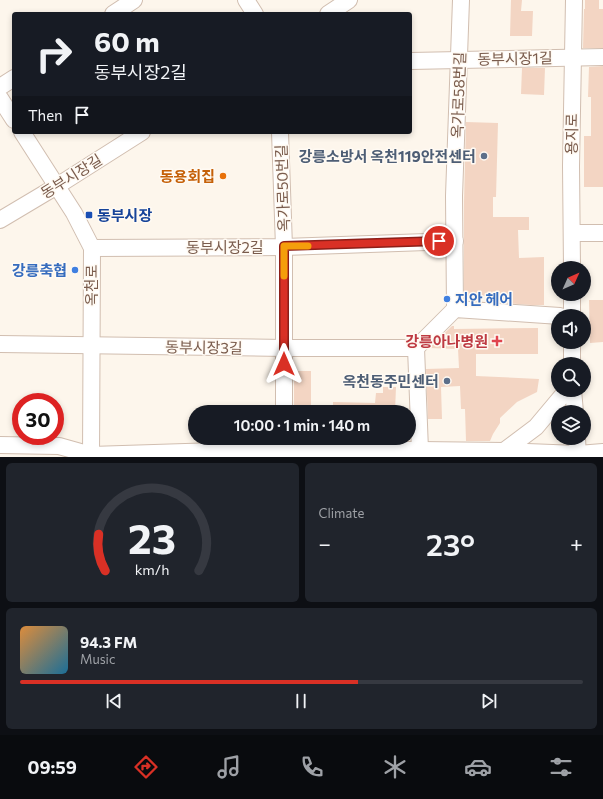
<!DOCTYPE html>
<html lang="en">
<head>
<meta charset="utf-8">
<style>
  :root { --surface:#171b24; --page:#20242c; --text:#f1f3f6; --muted:#9ea1a6; --line:#363941; --accent:#d93025 }
  body { margin:0; font-family:Commissioner,"Noto Sans KR",sans-serif; background:var(--page); color:var(--text); height:100vh; display:flex; flex-direction:column; font-size:15px; white-space:nowrap }
  * { box-sizing:border-box; margin:0 }
  p { font-size:13px; color:var(--muted) }
  .icon { flex:none; width:22px; height:22px; fill:none; stroke:currentColor; stroke-width:2; stroke-linecap:round; stroke-linejoin:round }
  .map { position:relative; height:457px; overflow:hidden }
  .details { display:flex; flex-direction:column; gap:6px; padding:6px; background:#0d0f14; flex:1 }
  .details>* { flex:none }
  .top-card { position:absolute; left:12px; top:12px; width:400px; height:122px; border-radius:4px; box-shadow:0 2px 6px #0003; background:#171b24; color:var(--text); overflow:hidden }
  .needle { width:26px; rotate:45deg }
  .tools { position:absolute; left:551px; top:261px; display:grid; gap:8px }
  .tools a { display:grid; place-items:center; width:40px; height:40px; border-radius:50%; background:var(--surface); box-shadow:0 2px 6px #0003; font-size:20px }
  .speed { position:absolute; left:12px; top:393px; display:flex; gap:8px; font-size:20px; font-weight:700; text-align:center }
  .speed>* { display:grid; place-content:center; width:52px; height:52px; border-radius:50%; background:var(--surface); box-shadow:0 2px 6px #0003; line-height:1 }
  .speed .limit { border:6px solid #d22; background:#fff; color:#111 }
  .pin { position:absolute; display:grid; place-items:center; width:34px; height:34px; color:#fff; margin:-17px; border:2px solid #fff; border-radius:50%; box-shadow:0 1px 4px #0007 }
  .me { position:absolute; width:44px; margin:-22px; rotate:0deg; stroke-linejoin:round; filter:drop-shadow(0 0 3px #0008) }
  .turn { display:flex; align-items:center; gap:14px; height:84px; padding:0 16px; font-size:18px }
  .turn .icon { width:52px; height:52px; stroke-width:2.5 }
  .turn b { display:block; font-size:28px; line-height:34px }
  .then { display:flex; align-items:center; height:38px; padding:0 16px; background:#0003; gap:8px; font-size:15px }
  .big { font-size:30px; font-weight:600; line-height:1.1 }
  .details .card { flex:1; display:flex; flex-direction:column; justify-content:center; gap:6px; min-width:0; padding:0 14px; border-radius:6px; background:var(--page) }
  .details .dial { align-items:center; gap:0 }
  .dial svg { height:104px; overflow:visible; fill:none; stroke:var(--line); stroke-width:7; stroke-linecap:round; text-anchor:middle }
  .dial text { fill:var(--text); stroke:none }
  .song { display:flex; align-items:center; gap:12px }
  .cover { width:48px; height:48px; border-radius:6px; background:linear-gradient(135deg,hsl(30 70% 55%),hsl(200 70% 35%)) }
  .played { height:4px; border-radius:2px; background:linear-gradient(90deg,var(--accent) 60%,var(--line) 60%) }
  .keys { display:flex; justify-content:space-around; direction:ltr }
  .heat { display:flex; justify-content:space-between; align-items:center; font-size:22px; direction:ltr }
  .details .tiles { flex:1; display:grid; gap:6px; grid-template-columns:1fr 1fr }
  .card:last-child { grid-column:span 2 }
  .trip { position:absolute; left:188px; top:405px; width:228px; height:40px; border-radius:20px; background:var(--surface); box-shadow:0 2px 6px #0003; font-weight:600; line-height:40px; text-align:center }
  .dock { display:flex; height:64px; justify-content:space-around; align-items:center; background:#090b0e; color:var(--muted) }
  .dock .icon { width:28px; height:28px }
  .dock .current { color:var(--accent) }
  .dock b { font-size:18px; color:var(--text) }
  .map>svg:first-child { display:block }
</style>
</head>
<body>
<div class="map">
<svg width="603" height="457" viewBox="0 0 603 457">
  <rect width="100%" height="100%" fill="#fdf6ec"/>
  <g fill="#f3d5c3">
    <polygon points="511,0 522,0 521,11 533,11 532,36 510,36"/>
    <polygon points="585,0 599,0 599,9 603,9 603,48 583,48 584,9 585,9"/>
    <polygon points="603,66 603,187 584,187 584,136 591,136 591,97 588,97 589,67"/>
    <polygon points="522,68 545,68 544,95 521,94"/>
    <polygon points="466,122 498,123 496,197 493,197 493,217 529,217 529,230 518,230 519,258 544,257 544,305 532,305 488,302 488,296 464,296 464,202"/>
    <polygon points="589,300 603,300 603,342 590,343"/>
    <polygon points="452,326 454,326 454,329 538,328 538,354 476,354 476,376 539,379 537,392 517,402 500,418 500,423 493,434 490,441 466,441 465,409 461,409 460,386 441,387 442,419 428,419 426,369 459,368 458,349 429,348"/>
    <rect x="294" y="371" width="17" height="41"/>
    <polygon points="383,387 396,387 395,412 333,412 333,402 375,403 376,393 383,393"/>
  </g>
  <g fill="none" stroke-linecap="round" stroke-linejoin="round">
    <defs>
      <g id="minor">
        <polyline points="246,0 255,14"/>
        <polyline points="113,14 134,0"/>
        <polyline points="328,14 349,0"/>
        <polyline points="410,61 603,57"/>
        <polyline points="0,87 14,78"/>
        <polyline points="0,98 14,120"/>
        <polyline points="22,132 74,213 92,248 91,457"/>
        <polyline points="280,132 284,247 284,412"/>
        <polyline points="0,220 57,186 142,132"/>
        <polyline points="572,233 603,233"/>
        <polyline points="92,248 284,247 455,241"/>
        <polyline points="572,268 571,166 574,0"/>
        <polyline points="455,309 454,196 461,0"/>
        <polyline points="572,316 572,294"/>
        <polyline points="572,342 572,364"/>
        <polyline points="0,344 284,348 416,348 455,309 560,316"/>
        <polyline points="416,348 420,450"/>
        <polyline points="573,390 575,412"/>
        <polyline points="577,438 578,457"/>
        <polyline points="0,445 59,446 91,455"/>
        <polyline points="506,453 504,451 536,427 567,390"/>
        <polyline points="86,457 91,455 284,449 420,450 504,451 578,454 603,452"/>
      </g>
    </defs>
    <use href="#minor" stroke="#d1beb0" stroke-width="18"/>
    <use href="#minor" stroke="#fff" stroke-width="16"/>
  </g>
  <g fill="none" stroke-linecap="round" stroke-linejoin="round">
    <defs>
      <polyline id="route" points="284,364 284,246 439,241"/>
    </defs>
    <use href="#route" stroke="#8d1f18" stroke-width="10"/>
    <use href="#route" stroke="#d93025" stroke-width="7"/>
    <polyline stroke="#f59e0b" stroke-width="7" points="284,276 284,246 308,246"/>
  </g>
  <g fill="#5c6f8a" stroke="#fffaf3" stroke-width="1.5">
    <circle cx="484" cy="156" r="4"/>
    <circle cx="447" cy="381" r="4"/>
  </g>
  <circle fill="#e8710a" stroke="#fffaf3" stroke-width="1.5" cx="223" cy="176" r="4"/>
  <rect fill="#1a4fb4" stroke="#fffaf3" stroke-width="1.5" x="85" y="211" width="8" height="8" rx="2"/>
  <g fill="#3f7fe0" stroke="#fffaf3" stroke-width="1.5">
    <circle cx="75" cy="270" r="4"/>
    <circle cx="447" cy="299" r="4"/>
  </g>
  <path fill="#e0444e" stroke="#fffaf3" stroke-width="1.5" d="M495 335h4v4h4v4h-4v4h-4v-4h-4v-4h4z"/>
  <g text-anchor="middle" dominant-baseline="central" stroke-width="3" stroke-linejoin="round" paint-order="stroke">
    <g font-size="15" fill="#7a5c4d" stroke="#fffaf3">
      <text transform="translate(515 58) rotate(-1)">동부시장1길</text>
      <text transform="translate(458 95) rotate(-88)">옥가로58번길</text>
      <text transform="translate(571 134) rotate(-89)">용지로</text>
      <text transform="translate(71 176) rotate(-32)">동부시장길</text>
      <text transform="translate(282 188) rotate(-92)">옥가로50번길</text>
      <text x="225" y="247">동부시장2길</text>
      <text transform="translate(91 285) rotate(-90)">옥천로</text>
      <text transform="translate(204 347) rotate(1)">동부시장3길</text>
    </g>
    <g font-size="15" font-weight="bold" fill="#4e5e75" stroke="#fffaf3" text-anchor="end">
      <text x="476" y="156">강릉소방서 옥천119안전센터</text>
      <text x="439" y="381">옥천동주민센터</text>
    </g>
    <g font-size="15" font-weight="bold" fill="#c56008" stroke="#fffaf3" text-anchor="end">
      <text x="215" y="176">동용회집</text>
    </g>
    <g font-size="15" font-weight="bold" fill="#164399" stroke="#fffaf3" text-anchor="start">
      <text x="97" y="215">동부시장</text>
    </g>
    <g font-size="15" font-weight="bold" fill="#366cbe" stroke="#fffaf3" text-anchor="end">
      <text x="67" y="270">강릉축협</text>
      <text x="455" y="299" text-anchor="start">지안 헤어</text>
    </g>
    <g font-size="15" font-weight="bold" fill="#be3a42" stroke="#fffaf3" text-anchor="end">
      <text x="488" y="341">강릉아나병원</text>
    </g>
  </g>
</svg>
<div class="tools">
<a><svg class="needle" viewBox="-14 -14 28 28"><path d="M0-13l5 13h-10z" fill="#e53935"/><path d="M0 13l5-13h-10z" fill="#9ea1a6"/></svg></a>
<a><svg class="icon" aria-label="sound" viewBox="0 0 24 24"><path d="M4 9h4l5-4v14l-5-4H4zM17 9q2 3 0 6"/></svg></a>
<a><svg class="icon" aria-label="search" viewBox="0 0 24 24"><circle cx="10" cy="10" r="6"/><path d="M15 15l6 6"/></svg></a>
<a><svg class="icon" aria-label="layers" viewBox="0 0 24 24"><path d="M12 4l9 5-9 5-9-5zM3 14l9 5 9-5"/></svg></a>
</div>
<div class="speed"><div class="limit">30</div></div>
<div class="pin" style="left:439px;top:241px;background:#d93025"><svg class="icon" aria-label="arrive" viewBox="0 0 24 24"><path d="M6 21V4h12l-3 4 3 4H6"/></svg></div>
<svg class="me" style="left:284px;top:364px" viewBox="-20 -20 40 40"><path d="M0-17L14 15 0 8-14 15z" fill="#d93025" stroke="#fff" stroke-width="4"/></svg>
<div class="trip">10:00 · 1 min · 140 m</div>
<div class="top-card">
<div class="turn"><svg class="icon" aria-label="right" viewBox="0 0 24 24"><path d="M7 20v-9h11M14 6l5 5-5 5"/></svg><div><b>60 m</b>동부시장2길</div></div>
<div class="then">Then<svg class="icon" aria-label="arrive" viewBox="0 0 24 24"><path d="M6 21V4h12l-3 4 3 4H6"/></svg></div>
</div>
</div>
<section class="details">
<div class="tiles">
<div class="card dial"><svg viewBox="0 0 100 80">
<path d="M14 69A42 42 0 1 1 86 69"/>
<path d="M14 69A42 42 0 0 1 9 41" stroke="#d93025"/>
<text x="50" y="56" font-size="32" font-weight="700">23</text>
<text x="50" y="72" font-size="11">km/h</text>
</svg></div>
<div class="card"><p>Climate</p>
<div class="heat"><a>−</a><b class="big">23°</b><a>+</a></div>
</div>
<div class="card">
<div class="song"><i class="cover"></i><div><b>94.3 FM</b><p>Music</p></div></div>
<div class="played"></div>
<div class="keys"><svg class="icon" aria-label="previous" viewBox="0 0 24 24"><path d="M18 5L8 12l10 7zM5 5v14"/></svg><svg class="icon" aria-label="pause" viewBox="0 0 24 24"><path d="M8 5v14M16 5v14"/></svg><svg class="icon" aria-label="next" viewBox="0 0 24 24"><path d="M6 5l10 7-10 7zM19 5v14"/></svg></div>
</div>
</div>
</section>
<nav class="dock">
<b>09:59</b>
<svg class="icon current" aria-label="directions" viewBox="0 0 24 24"><path d="M12 3l9 9-9 9-9-9zM9 14v-3h6M13 9l2 2-2 2"/></svg>
<svg class="icon" aria-label="music" viewBox="0 0 24 24"><path d="M9 18V5l10-2v13"/><circle cx="6" cy="18" r="3"/><circle cx="16" cy="16" r="3"/></svg>
<svg class="icon" aria-label="phone" viewBox="0 0 24 24"><path d="M5 4h4l2 5-3 2q2 4 5 5l2-3 5 2v4C11 20 4 13 5 4z"/></svg>
<svg class="icon" aria-label="climate" viewBox="0 0 24 24"><path d="M12 3v18M4 7l16 10M4 17L20 7"/></svg>
<svg class="icon" aria-label="car" viewBox="0 0 24 24"><path d="M5 17H2v-5l4-1 3-4h7l3 4 3 1v5h-3M9 17h6M6 11h13"/><circle cx="7" cy="17" r="2"/><circle cx="17" cy="17" r="2"/></svg>
<svg class="icon" aria-label="filters" viewBox="0 0 24 24"><path d="M4 7h16M4 17h16"/><circle cx="9" cy="7" r="2"/><circle cx="15" cy="17" r="2"/></svg>
</nav>
</body>
</html>
